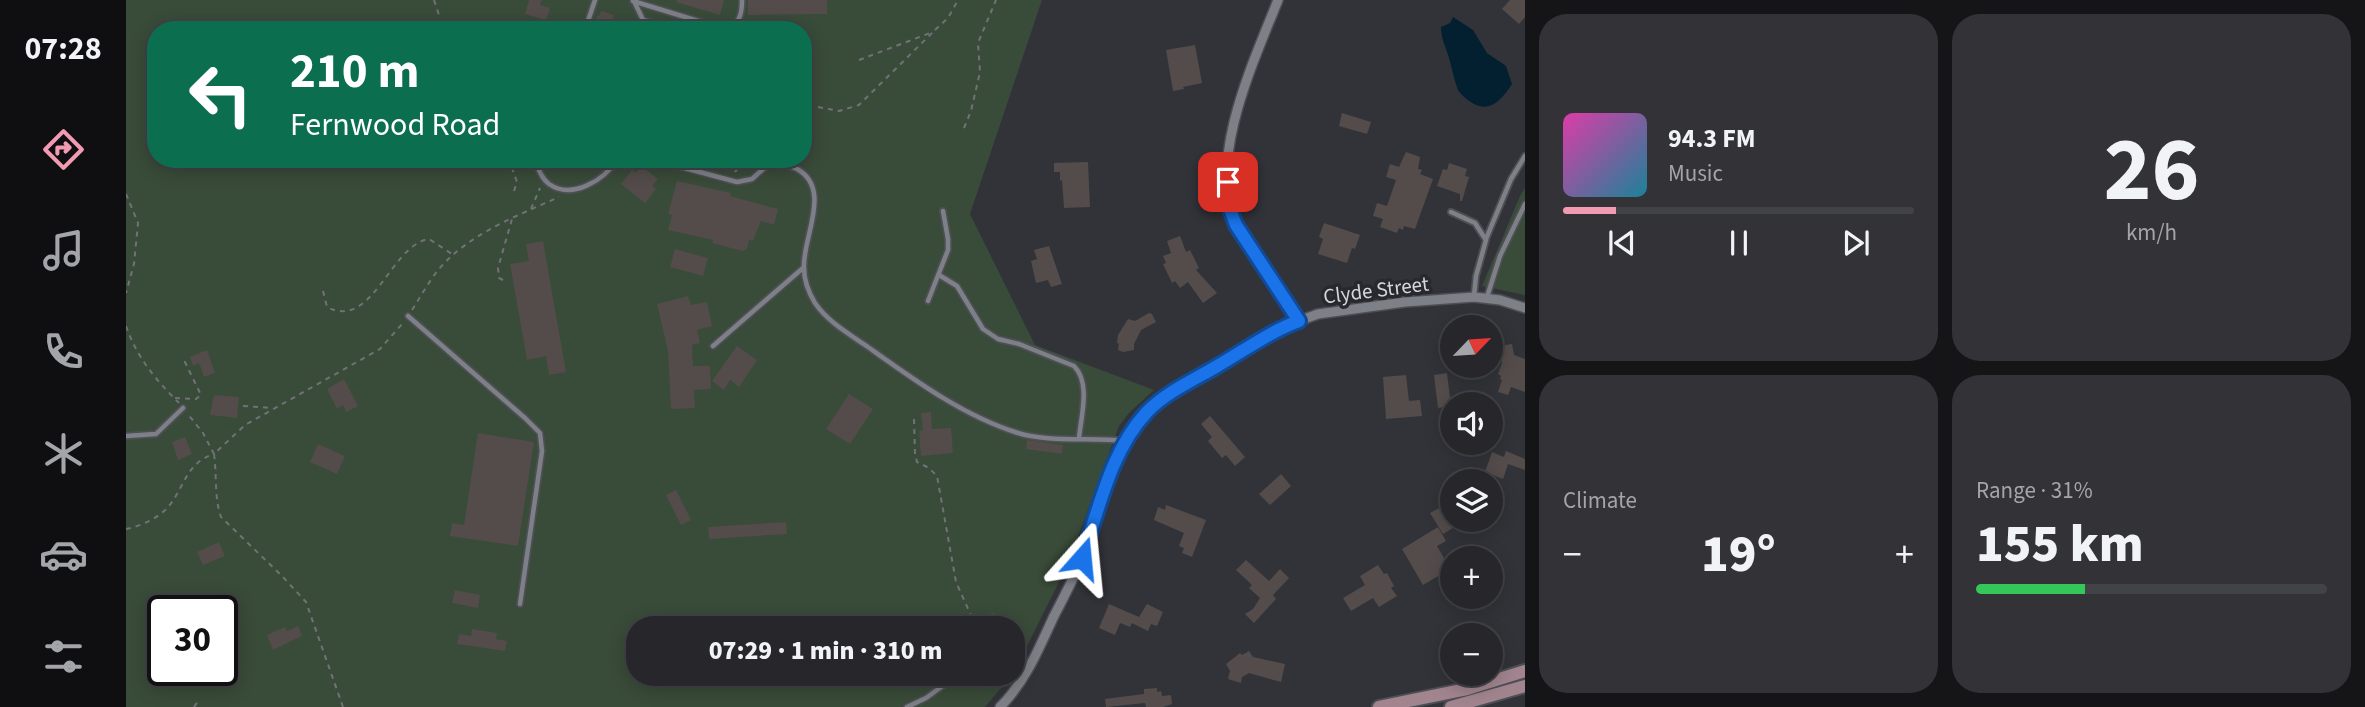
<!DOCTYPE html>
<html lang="en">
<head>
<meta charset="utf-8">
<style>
  :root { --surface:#26262b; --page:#323237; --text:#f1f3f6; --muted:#a4a5a9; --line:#424347; --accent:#f19ab2 }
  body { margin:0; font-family:"Source Sans 3",sans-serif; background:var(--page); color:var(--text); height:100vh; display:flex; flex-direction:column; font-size:26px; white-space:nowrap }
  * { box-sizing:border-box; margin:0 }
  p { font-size:23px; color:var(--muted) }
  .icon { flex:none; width:38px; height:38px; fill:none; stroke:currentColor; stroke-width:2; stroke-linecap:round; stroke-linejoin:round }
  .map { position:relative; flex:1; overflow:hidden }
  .panel { display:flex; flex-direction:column; gap:14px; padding:14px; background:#151518; width:840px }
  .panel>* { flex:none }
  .hud { position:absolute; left:21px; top:21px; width:665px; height:147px; border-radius:28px; box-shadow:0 4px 18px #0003,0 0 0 2px var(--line); background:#0b6e4f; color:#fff; overflow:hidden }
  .needle { width:46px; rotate:65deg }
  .controls { position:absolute; left:1314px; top:315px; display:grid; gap:14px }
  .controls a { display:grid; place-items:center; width:63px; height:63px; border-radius:50%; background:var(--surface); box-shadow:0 4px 18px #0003,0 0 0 2px var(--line); font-size:35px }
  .speed { position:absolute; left:21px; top:595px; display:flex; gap:14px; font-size:35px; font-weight:700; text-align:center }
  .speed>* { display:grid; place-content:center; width:91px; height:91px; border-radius:50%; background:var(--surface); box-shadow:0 4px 18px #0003,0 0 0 2px var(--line); line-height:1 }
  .speed .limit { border:4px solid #111; border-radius:10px; background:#fff; color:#111 }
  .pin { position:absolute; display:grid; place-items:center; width:60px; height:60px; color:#fff; margin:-30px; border-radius:14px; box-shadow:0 4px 10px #0006 }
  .me { position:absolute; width:77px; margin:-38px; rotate:18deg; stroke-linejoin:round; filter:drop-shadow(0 0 5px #0008) }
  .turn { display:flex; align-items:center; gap:24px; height:147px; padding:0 28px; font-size:32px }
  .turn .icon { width:91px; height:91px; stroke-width:2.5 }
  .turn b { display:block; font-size:49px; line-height:60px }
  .big { font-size:52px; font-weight:800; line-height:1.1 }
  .panel .widget { flex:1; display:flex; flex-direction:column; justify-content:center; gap:10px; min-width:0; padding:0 24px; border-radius:28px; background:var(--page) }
  .panel .dial { align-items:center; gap:0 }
  .dial b { font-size:91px; line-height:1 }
  .song { display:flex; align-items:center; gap:21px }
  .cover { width:84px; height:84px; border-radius:10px; background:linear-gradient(135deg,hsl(320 70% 55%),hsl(190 70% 35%)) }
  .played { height:7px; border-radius:4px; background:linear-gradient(90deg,var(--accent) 15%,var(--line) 15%) }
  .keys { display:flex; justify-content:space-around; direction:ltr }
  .heat { display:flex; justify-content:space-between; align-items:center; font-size:38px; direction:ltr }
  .charge { height:10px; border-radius:5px; background:linear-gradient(90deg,#34c759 31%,var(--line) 0) }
  .panel .tiles { flex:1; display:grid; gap:14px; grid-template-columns:repeat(2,1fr) }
  .trip { position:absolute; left:500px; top:616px; width:399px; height:70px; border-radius:28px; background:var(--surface); box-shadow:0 4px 18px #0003,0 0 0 2px var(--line); font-weight:800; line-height:70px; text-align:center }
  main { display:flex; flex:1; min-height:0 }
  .menu { display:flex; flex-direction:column; width:126px; justify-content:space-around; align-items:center; background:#0f0f11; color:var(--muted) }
  .menu .icon { width:49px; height:49px }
  .menu .active { color:var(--accent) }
  .menu b { font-size:32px; color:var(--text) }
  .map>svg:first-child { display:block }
</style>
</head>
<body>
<main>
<nav class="menu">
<b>07:28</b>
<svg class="icon active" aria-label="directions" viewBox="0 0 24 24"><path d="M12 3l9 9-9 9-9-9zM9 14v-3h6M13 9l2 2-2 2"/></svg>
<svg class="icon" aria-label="music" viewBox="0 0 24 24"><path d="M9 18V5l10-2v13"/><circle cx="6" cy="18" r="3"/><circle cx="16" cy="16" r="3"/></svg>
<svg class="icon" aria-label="phone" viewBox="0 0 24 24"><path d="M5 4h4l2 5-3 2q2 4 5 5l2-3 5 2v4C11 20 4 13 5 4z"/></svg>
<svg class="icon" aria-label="climate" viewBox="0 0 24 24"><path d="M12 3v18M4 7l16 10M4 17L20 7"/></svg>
<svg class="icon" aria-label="car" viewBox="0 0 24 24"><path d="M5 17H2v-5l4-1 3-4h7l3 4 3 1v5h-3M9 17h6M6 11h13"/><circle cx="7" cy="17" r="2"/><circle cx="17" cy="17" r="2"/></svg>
<svg class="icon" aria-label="filters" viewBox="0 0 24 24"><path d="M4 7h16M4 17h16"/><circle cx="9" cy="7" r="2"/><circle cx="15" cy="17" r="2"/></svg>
</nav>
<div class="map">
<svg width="1399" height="707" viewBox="0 0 1399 707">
  <rect width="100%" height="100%" fill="#323339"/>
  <g fill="#394b39" fill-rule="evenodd">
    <path d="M 0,0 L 916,0 L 844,214 L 909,345 L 1028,390 L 1003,413 L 993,426 L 942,564 L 888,672 L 887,628 L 513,628 L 513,674 L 887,674 L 859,707 L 0,707 ZM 30,30 L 677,30 L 677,159 L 30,159 ZM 37,611 L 96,611 L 96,670 L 37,670 Z"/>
    <polygon points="1399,188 1399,295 1356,286 1394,196"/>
  </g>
  <path fill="#02202f" d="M 1327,17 L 1347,30 L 1361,53 L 1380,66 L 1386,84 C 1377,98 1365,113 1348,104 C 1341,100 1336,96 1332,90 C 1328,80 1326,68 1323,58 C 1320,47 1315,39 1315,27 L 1324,23 Z"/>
  <g fill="#534c4a">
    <polygon points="403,0 416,0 414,5 424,8 420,20 399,14"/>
    <polygon points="551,0 598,0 594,15 550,2"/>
    <polygon points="622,0 701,0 701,14 622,15"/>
    <polygon points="1384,0 1399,0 1399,17 1393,24 1376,9"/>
    <polygon points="475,11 488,15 487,20 490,21 487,30 466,30 471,15 473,16"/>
    <polygon points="1069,45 1076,83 1057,87 1058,89 1047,91 1040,50"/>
    <polygon points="1216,113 1245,122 1241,134 1213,126"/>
    <polygon points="1280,152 1294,157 1292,169 1296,170 1294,174 1307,179 1289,229 1278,226 1277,230 1273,228 1271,233 1254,227 1257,219 1247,216 1251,203 1261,206 1270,180 1260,177 1264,164 1273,167"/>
    <polygon points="962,162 964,207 938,208 936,180 934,181 934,172 928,172 928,163"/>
    <polygon points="1323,163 1341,169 1339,176 1343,177 1336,201 1334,201 1334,194 1311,186 1317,169 1321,170"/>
    <polygon points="515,166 532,179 526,186 530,189 519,203 495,184 506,170 510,173"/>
    <polygon points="551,181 605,193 604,196 652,209 648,225 635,221 627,241 623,240 621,249 616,251 586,243 587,240 542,230 546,215 542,214"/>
    <polygon points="1198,223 1234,235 1229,249 1226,248 1221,263 1192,254 1197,239 1193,237"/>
    <polygon points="1054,236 1060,252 1064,250 1073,268 1070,270 1091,293 1077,303 1062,282 1054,288 1049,281 1046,283 1037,264 1040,263 1037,256 1045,253 1041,241"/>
    <polygon points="417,241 440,372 423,375 420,356 401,360 384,264 403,261 400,244"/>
    <polygon points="923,246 936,284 925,287 922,280 910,283 905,261 911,259 908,250"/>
    <polygon points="549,249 582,258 577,276 544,267"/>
    <polygon points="562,296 565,305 581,302 586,326 571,330 574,343 566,345 567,366 584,366 585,389 568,390 569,408 545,409 542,351 531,304"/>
    <polygon points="1023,313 1026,314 1030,322 1015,330 1008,344 1008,350 997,352 992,350 993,344 991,343 992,335 1002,319 1009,321"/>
    <polygon points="1386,344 1388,355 1399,359 1399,392 1385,387 1382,395 1372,392 1376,380 1374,379 1375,376 1372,374 1376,363 1373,346"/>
    <polygon points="611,346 631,360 613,387 604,380 598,390 586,381"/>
    <polygon points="81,350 89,373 78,377 73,363 67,366 64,357"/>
    <polygon points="1321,373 1325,406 1312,408 1308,375"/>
    <polygon points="1280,375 1283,401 1294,400 1296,416 1260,419 1257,377"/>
    <polygon points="218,379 232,406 220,412 217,405 211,409 201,389"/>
    <polygon points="723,394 747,409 724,444 700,429"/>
    <polygon points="88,395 113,397 111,418 84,415"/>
    <polygon points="805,412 806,429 825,428 827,453 795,456 793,431 797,430 795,413"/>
    <polygon points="1084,416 1119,457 1109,466 1100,455 1096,458 1082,441 1086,437 1075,424"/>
    <polygon points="352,433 408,442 392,546 324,536 326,523 338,525"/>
    <polygon points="59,437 66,454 52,460 46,442"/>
    <polygon points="901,440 937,445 936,454 900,449"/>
    <polygon points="192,444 219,456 211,474 184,462"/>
    <polygon points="1380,451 1399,459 1399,470 1382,464 1377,479 1359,472 1366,452 1378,457"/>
    <polygon points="1155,474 1165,486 1144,505 1133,494"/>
    <polygon points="550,490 565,520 555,525 540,495"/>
    <polygon points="1326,501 1326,520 1340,520 1317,534 1304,513"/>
    <polygon points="1040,505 1080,520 1066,557 1056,553 1058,548 1053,546 1058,533 1028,520 1032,507 1039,510"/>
    <polygon points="660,522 661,534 583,539 582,527"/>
    <polygon points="1312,527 1320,541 1311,546 1324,569 1297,585 1276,549"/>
    <polygon points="93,542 99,556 77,565 71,552"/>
    <polygon points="1120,560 1143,581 1154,569 1163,578 1147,595 1150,599 1128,623 1119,614 1127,609 1134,598 1123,588 1126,585 1110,570"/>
    <polygon points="1252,565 1258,574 1261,573 1268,586 1265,588 1271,596 1253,607 1247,598 1225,611 1217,598 1239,585 1234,576"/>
    <polygon points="329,590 354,595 352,608 326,603"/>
    <polygon points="983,604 1013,617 1021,604 1037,612 1031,626 1025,624 1022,631 1006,623 1004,627 994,623 989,635 973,628"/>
    <polygon points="172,626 176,636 147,650 141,635 159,627 161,631"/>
    <polygon points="346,629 371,633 370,639 381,641 379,651 331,644 333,634 345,636"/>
    <polygon points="1123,651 1127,657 1159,664 1155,682 1123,673 1116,677 1115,683 1102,679 1104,671 1100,664 1114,653 1116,655"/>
    <polygon points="1031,688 1031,692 1035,691 1036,696 1045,695 1046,704 1037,707 1020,707 1019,703 980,707 979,699 1018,694 1018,689"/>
  </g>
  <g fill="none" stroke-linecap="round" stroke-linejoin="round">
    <defs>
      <g id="service">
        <polyline points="507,1 582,24 585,30"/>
        <polyline points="509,3 517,20 552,30"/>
        <polyline points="459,30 469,0"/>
        <polyline points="514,30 517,20"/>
        <path d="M 603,30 C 614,21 616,14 616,0"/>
        <path d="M 409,159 C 412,168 415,178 423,184 C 446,200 479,180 491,159"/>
        <polyline points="525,159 611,182 626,179 645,162 644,159"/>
        <path d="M 645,162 C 654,164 663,165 671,169 C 707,189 676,238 678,268 C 678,280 683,293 689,303 C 702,322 723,334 742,347 C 787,379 836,415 889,432 C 921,443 965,437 999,441"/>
        <polyline points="1325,212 1349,223 1360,240 1350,276 1348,296"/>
        <polyline points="1360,239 1385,179 1399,156"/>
        <path d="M 813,275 L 831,286 L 857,329 L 872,339 L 893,344 L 948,366 C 965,383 955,416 953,438"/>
        <polyline points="1361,297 1374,256 1399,204"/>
        <polyline points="802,301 822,250 822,239 817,211"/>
        <polyline points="282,316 399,418 414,433 416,451 394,604"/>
        <polyline points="587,346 677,268"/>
        <polyline points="0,436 30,434 57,408"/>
        <polyline points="864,628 867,617"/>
        <polyline points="887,671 897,677"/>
        <polyline points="781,707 800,698 833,674"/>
      </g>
      <g id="minor">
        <path d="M 1152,0 C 1128,61 1082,157 1109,221 C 1119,246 1139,267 1153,288 C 1160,299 1166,310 1173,321"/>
        <path d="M 874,707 C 900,681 913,648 928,616 C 938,597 948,578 956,558 C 980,500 985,442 1037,399 L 1159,326 L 1192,314 L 1279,302 L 1348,297 L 1374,300 L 1399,308"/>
      </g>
      <g id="secondary">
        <polyline points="1253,707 1341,689 1399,671"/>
        <polyline points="1325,707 1399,686"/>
      </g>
    </defs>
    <use href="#service" stroke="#4e4f55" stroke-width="8"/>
    <use href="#minor" stroke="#4e4f55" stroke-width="12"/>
    <use href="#secondary" stroke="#4e4f55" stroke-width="16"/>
    <g stroke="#717277" stroke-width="2" stroke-dasharray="5 5" stroke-linecap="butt">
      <polyline points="308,0 318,30"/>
      <polyline points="809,30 822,18 832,0"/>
      <polyline points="733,60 804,33"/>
      <polyline points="692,107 713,111 733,105 808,31"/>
      <polyline points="838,128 845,111 854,72 852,43 870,0"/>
      <polyline points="572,159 582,165"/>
      <polyline points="609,172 619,159"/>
      <polyline points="388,191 391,182 386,168 393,159"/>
      <polyline points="0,194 12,223 8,264 0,293"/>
      <polyline points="405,209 414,188"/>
      <polyline points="377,280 373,278 372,268 386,219"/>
      <path d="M 197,291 L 201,307 C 247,331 264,245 303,239 L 326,254"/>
      <path d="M 286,310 C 295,296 303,281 313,269 C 344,233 391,216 433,197"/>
      <path d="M 0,326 C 11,358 30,380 53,403"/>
      <polyline points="49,398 70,399 75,395 57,358"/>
      <polyline points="117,406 147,408"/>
      <polyline points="788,419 789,454 791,462 803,468 811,476 830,582 848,622"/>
      <path d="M 0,529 C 15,526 33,518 43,506 C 59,486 60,463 88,454 L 77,433 L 61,413"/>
      <polyline points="68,707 73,700"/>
      <path d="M 217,707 L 180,602 L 157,577 L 95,517 C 88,497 91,475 88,454 L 119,425 L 254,349 L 277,323"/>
    </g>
    <use href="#service" stroke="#7e8087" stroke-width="4.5"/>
    <use href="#minor" stroke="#7e8087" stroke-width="9"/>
    <use href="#secondary" stroke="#a1848e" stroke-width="12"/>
  </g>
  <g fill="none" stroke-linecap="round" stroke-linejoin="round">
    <defs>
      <path id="route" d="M 956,558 C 973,509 985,450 1021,412 C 1040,392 1070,379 1093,365 C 1119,350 1145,331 1173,321 L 1110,225 L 1101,201 L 1102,182"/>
    </defs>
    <use href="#route" stroke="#114b97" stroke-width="18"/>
    <use href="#route" stroke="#1a73e8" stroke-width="12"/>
  </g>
  <g text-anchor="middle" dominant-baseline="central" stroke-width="7" stroke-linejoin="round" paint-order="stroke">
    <g font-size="21" fill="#d5d6d9" stroke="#28292f">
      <text transform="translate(1250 290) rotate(-7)">Clyde Street</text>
    </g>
  </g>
</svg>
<div class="controls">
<a><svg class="needle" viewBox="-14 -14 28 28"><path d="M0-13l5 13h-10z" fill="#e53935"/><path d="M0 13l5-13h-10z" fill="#a4a5a9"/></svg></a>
<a><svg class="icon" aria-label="sound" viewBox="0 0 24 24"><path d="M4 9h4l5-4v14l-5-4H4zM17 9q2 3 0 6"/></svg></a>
<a><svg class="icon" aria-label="layers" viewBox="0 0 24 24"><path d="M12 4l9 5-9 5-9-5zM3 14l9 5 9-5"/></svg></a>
<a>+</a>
<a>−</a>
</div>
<div class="speed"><div class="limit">30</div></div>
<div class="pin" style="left:1102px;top:182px;background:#d93025"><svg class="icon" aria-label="arrive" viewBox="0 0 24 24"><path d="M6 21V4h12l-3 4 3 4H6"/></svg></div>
<svg class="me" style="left:956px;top:558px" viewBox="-20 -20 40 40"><path d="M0-17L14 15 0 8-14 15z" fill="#1a73e8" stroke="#fff" stroke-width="4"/></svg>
<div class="trip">07:29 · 1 min · 310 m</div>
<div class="hud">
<div class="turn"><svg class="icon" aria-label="left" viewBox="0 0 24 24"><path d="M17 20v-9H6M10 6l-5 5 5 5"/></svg><div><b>210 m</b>Fernwood Road</div></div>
</div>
</div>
<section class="panel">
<div class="tiles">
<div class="widget">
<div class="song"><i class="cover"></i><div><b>94.3 FM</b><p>Music</p></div></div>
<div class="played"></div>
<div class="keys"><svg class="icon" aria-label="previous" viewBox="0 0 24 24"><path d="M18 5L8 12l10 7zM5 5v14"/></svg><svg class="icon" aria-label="pause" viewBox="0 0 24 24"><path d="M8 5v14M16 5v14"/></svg><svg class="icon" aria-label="next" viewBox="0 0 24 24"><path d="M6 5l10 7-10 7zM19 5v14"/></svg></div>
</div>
<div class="widget dial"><b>26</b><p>km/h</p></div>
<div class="widget"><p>Climate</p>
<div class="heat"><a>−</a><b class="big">19°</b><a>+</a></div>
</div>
<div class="widget"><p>Range · 31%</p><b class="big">155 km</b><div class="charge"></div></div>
</div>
</section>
</main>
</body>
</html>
